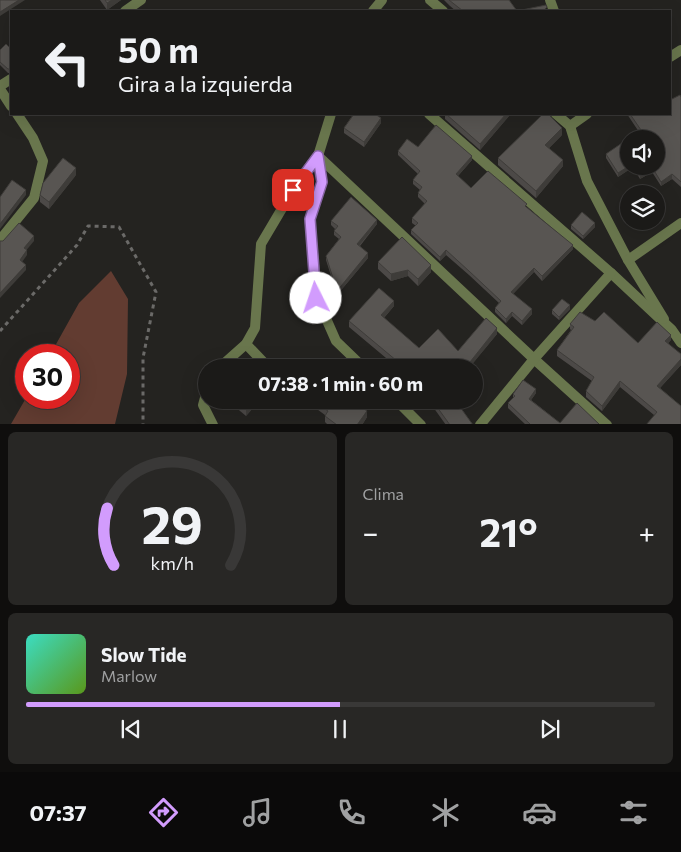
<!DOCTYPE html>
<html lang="es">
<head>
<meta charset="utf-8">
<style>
  :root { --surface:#1b1a18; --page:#282725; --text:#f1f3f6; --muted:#a0a1a2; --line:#393837; --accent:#d29cfd }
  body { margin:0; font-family:Commissioner,sans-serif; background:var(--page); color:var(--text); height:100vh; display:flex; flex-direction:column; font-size:19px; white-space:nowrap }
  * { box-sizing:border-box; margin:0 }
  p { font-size:16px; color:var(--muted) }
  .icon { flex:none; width:28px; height:28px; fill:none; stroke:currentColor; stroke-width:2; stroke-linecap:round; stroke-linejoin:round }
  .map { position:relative; height:424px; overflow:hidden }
  .drawer { display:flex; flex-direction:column; gap:8px; padding:8px; background:#0f0e0d; flex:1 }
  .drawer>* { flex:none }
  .guide { position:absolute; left:10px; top:10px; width:661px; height:105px; border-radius:0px; box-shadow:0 5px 20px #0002,0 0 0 1px var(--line); background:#1b1a18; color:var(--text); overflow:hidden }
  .tools { position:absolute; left:620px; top:130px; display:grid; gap:10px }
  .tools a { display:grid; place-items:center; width:45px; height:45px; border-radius:50%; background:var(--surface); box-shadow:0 5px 20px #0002,0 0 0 1px var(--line); font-size:25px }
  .speed { position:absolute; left:15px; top:344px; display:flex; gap:10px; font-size:25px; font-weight:700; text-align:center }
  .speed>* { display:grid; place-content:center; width:65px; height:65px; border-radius:50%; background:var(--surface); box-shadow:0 5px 20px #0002,0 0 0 1px var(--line); line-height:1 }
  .speed .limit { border:8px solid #d22; background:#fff; color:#111 }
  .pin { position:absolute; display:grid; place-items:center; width:42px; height:42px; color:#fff; margin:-21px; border-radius:10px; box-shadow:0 2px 8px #0006 }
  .me { position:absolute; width:55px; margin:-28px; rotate:356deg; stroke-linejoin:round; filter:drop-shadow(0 0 4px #0008) }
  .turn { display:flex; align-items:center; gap:18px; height:105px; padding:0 25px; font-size:22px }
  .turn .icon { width:65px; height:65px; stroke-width:2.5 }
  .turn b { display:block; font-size:35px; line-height:42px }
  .big { font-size:38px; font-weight:700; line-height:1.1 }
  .drawer .card { flex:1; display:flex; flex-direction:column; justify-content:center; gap:8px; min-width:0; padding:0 18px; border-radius:8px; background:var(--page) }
  .drawer .dial { align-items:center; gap:0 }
  .dial svg { height:130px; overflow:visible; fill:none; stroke:var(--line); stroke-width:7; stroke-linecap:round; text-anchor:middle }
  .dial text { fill:var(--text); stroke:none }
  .song { display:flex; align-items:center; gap:15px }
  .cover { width:60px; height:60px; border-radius:8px; background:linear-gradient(135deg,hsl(170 70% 55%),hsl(90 70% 35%)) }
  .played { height:5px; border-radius:2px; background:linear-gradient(90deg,var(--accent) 50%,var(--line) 50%) }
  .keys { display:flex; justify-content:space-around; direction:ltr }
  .heat { display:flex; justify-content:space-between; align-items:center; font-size:28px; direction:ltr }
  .drawer .tiles { flex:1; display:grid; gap:8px; grid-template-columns:1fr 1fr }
  .card:last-child { grid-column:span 2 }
  .trip { position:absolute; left:198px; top:359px; width:285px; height:50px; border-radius:25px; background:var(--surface); box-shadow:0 5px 20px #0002,0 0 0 1px var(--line); font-weight:700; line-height:50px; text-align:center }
  .dock { display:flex; height:80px; justify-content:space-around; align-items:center; background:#0b0a0a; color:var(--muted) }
  .dock .icon { width:35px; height:35px }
  .dock .selected { color:var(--accent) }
  .dock b { font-size:22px; color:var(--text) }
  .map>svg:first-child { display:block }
</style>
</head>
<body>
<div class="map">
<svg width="681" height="425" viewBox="0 0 681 425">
  <rect width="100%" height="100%" fill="#242320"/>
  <polygon fill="#623c31" points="111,271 128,299 127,374 115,424 11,424 26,398 69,398 69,355 50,355 79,303"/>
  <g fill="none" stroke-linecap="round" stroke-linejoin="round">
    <polyline stroke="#6b6a68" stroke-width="3" stroke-dasharray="4 4" stroke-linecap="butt" points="0,331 77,245 88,226 119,227 156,292 143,358 143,425"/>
    <g stroke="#69764d" stroke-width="10">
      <polyline points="430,0 443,11"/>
      <polyline points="550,0 554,11"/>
      <polyline points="125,11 141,0"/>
      <polyline points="373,11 382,0"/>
      <polyline points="670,57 681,50"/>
      <polyline points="0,86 11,79"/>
      <polyline points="0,89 11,106"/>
      <polyline points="429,114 611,273 672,330 681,343"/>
      <polyline points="556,114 570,126 587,181 628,260 664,319"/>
      <polyline points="570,126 587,114"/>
      <polyline points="318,156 534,359 607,425"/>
      <polyline points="318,156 322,182 310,219 317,298 336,341 364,368"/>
      <polyline points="0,240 34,198 43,161 33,138 17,114"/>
      <polyline points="628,260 681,223"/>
      <polyline points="246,344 269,368"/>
      <polyline points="219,368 246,344 255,328 261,244 293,190 318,156 331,114"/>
      <polyline points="206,394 203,405 213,425"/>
      <polyline points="301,400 303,402"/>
      <polyline points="396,400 421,425"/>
      <polyline points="480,425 534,359 611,273"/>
    </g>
  </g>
  <g fill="#4c4947" fill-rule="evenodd">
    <polygon points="100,0 121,0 107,10"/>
    <polygon points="444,0 509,0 517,11 547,11 456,11 450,6"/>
    <polygon points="11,49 11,73 8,73 0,65 0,50"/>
    <path d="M 681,97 L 681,187 L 672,179 L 661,186 L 652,172 L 640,179 L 633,167 L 618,177 L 606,158 L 606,154 L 639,132 L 627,114 L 670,114 ZM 656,139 L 656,166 L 629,166 Z"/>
    <polygon points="348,114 375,114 381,123 364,147 344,133 344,128 352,116 348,115"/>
    <polygon points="445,114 509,114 509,116 480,150 445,119"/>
    <polygon points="562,135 549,148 563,166 536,198 498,165 498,158"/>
    <polygon points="418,147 472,160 458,176 471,188 527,208 573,249 542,281 534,272 513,294 532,314 522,325 512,316 506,323 495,312 495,308 499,303 469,275 446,255 440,261 411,234 411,230 416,226 412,223 412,218 425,204 418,197 418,193 420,190 413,184 413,180 418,174 398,155 398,151"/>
    <polygon points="76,175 49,209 40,202 40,195"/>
    <polygon points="331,221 377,224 360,246 368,258 337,295 326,260 326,256 339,239 334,235 334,231 335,229 331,225"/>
    <polygon points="571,225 595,227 583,239 571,229"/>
    <polygon points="378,262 431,272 418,286 408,276 391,281 378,269"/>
    <polygon points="379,288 394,301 394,306 384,318 419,348 438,329 458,351 486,318 497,328 497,334 472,364 476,367 476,372 474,375 474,368 398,368 349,327 349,321"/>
    <polygon points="570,309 559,320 552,314 552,310"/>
    <polygon points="595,321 638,343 671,340 668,343 681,359 681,365 660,388 681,406 654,415 620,387 602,411 586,397 586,391 592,381 557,356 557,350 571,330 570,329 570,324"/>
    <polygon points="536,393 531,400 560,423 600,425 526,425 508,408 508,403 513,398 513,394"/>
    <polygon points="233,400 260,400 246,416 233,405"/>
    <polygon points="310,400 352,400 367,417 362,425 328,425 325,422 325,415 310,404"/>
    <polygon points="428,400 455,400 473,425 446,425"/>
  </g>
  <g fill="#3e3c39">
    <polygon points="19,0 25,0 0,16 0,12"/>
    <polygon points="112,0 121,0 107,10 107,3"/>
    <polygon points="506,114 509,114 509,116 480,150 480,144"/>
    <polygon points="381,118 381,123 364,147 364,142"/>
    <polygon points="562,128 562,135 545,152 545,145"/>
    <polygon points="472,156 472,160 456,178 456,174"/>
    <polygon points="563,160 563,166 536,198 536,191"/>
    <polygon points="629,166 633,166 633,167 618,177 618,173"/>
    <polygon points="652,167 652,172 640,179 640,174"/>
    <polygon points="76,168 76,175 49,209 49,202"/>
    <polygon points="672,174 672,179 661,186 661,182"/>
    <polygon points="26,190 26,195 0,229 0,224"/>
    <polygon points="377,220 377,224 357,248 357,244"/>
    <polygon points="595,223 595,227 583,239 583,236"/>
    <polygon points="34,236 34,241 24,253 24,248"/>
    <polygon points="573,245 573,249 542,281 542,276"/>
    <polygon points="27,250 27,255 20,265 20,260"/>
    <polygon points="446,250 446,255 440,261 440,257"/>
    <polygon points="368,253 368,258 337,295 337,291"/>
    <polygon points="26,265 26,270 0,298 0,293"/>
    <polygon points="431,265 431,272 418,286 418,279"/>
    <polygon points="534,268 534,272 511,296 511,292"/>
    <polygon points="408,270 408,276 391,281 391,274"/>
    <polygon points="394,301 394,306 381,321 381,315"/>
    <polygon points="570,305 570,309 559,320 559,317"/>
    <polygon points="532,309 532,314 522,325 522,321"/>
    <polygon points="512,312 512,316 506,323 506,319"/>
    <polygon points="497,328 497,334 470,367 470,362"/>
    <polygon points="671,335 671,340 665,347 665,341"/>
    <polygon points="681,359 681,365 657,391 657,386"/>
    <polygon points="476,367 476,372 474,375 474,369"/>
    <polygon points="620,381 620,387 602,411 602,406"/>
    <polygon points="536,389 536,393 529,403 529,399"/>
    <polygon points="254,400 260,400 246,416 246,409"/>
    <polygon points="367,411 367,417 362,425 357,425"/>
  </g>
  <g fill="#585552" stroke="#3e3c39">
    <polygon points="0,0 19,0 0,12"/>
    <polygon points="105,0 112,0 107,3"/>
    <polygon points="449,0 509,0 517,11 546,5 547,7 543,11 463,11"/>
    <polygon points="6,44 11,49 11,69 8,69 0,62 0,50"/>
    <polygon points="680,95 681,97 681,182 672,174 661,182 652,167 640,174 635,166 656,166 656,139 629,139 629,166 618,173 606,154 641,130 630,114 670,114 670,100"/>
    <polygon points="354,114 375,114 381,118 364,142 344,128"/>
    <polygon points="446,114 506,114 480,144"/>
    <polygon points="543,114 548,114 562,128 545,145 563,160 536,191 498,158"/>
    <polygon points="436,125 472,156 456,174 471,188 488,171 527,204 525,206 573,245 542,276 534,268 511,292 532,309 522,321 512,312 506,319 495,308 501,301 469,271 446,250 440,257 411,230 418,223 412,218 427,201 418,193 422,187 413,180 420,171 398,151 407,139 418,147"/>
    <polygon points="63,158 76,168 49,202 40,195 43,183"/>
    <polygon points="12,180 26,190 0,224 0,197"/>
    <polygon points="351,197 377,220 357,244 368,253 337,291 326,256 341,237 334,231 338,226 331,221"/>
    <polygon points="582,212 595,223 583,236 571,225"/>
    <polygon points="19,223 34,236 24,248 27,250 20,260 26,265 0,293 0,241 3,241"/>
    <polygon points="402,237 431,265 418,279 408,270 391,274 378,262"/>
    <polygon points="379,288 394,301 381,315 419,348 438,329 458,351 486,318 497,328 470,362 476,367 474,369 474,368 402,368 403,366 349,321"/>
    <polygon points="562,299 570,305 559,317 552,310"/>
    <polygon points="580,312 595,321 604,312 638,343 657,322 671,335 665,341 681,354 681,359 657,386 681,406 681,425 646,425 657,412 620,381 602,406 586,391 594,377 557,350 574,327 570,324"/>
    <polygon points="523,380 536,389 529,399 560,423 577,403 600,425 529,425 530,424 508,403 515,396 513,394"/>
    <polygon points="235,400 254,400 246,409"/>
    <polygon points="312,400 352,400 367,411 357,425 337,425 325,416 328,411"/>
    <polygon points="432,400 455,400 473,425 450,425"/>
  </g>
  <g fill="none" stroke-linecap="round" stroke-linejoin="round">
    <defs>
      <polyline id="route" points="293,190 318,156 322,182 310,219 316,298"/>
    </defs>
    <use href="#route" stroke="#8865a4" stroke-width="12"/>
    <use href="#route" stroke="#d29cfd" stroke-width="9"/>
  </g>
</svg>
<div class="tools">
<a><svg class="icon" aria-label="sound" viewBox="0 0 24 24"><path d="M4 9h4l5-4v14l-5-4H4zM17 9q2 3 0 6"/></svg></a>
<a><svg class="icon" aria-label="layers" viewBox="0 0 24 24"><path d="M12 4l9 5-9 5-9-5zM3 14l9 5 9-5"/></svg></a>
</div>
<div class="speed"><div class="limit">30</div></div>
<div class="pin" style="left:293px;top:190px;background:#d93025"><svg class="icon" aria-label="arrive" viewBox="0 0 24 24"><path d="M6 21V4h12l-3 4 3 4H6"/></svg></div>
<svg class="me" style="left:316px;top:298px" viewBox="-20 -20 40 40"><circle r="19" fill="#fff"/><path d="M0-13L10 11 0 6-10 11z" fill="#d29cfd"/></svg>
<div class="trip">07:38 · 1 min · 60 m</div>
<div class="guide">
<div class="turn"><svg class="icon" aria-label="left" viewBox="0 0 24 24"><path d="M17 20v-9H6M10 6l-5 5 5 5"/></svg><div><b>50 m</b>Gira a la izquierda</div></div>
</div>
</div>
<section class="drawer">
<div class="tiles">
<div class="card dial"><svg viewBox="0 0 100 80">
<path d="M14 69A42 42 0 1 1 86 69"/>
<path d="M14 69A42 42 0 0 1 10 34" stroke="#d29cfd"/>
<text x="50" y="56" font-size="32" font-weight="700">29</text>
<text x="50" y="72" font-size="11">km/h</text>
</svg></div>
<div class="card"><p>Clima</p>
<div class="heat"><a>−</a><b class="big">21°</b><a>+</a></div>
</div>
<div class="card">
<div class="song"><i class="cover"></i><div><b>Slow Tide</b><p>Marlow</p></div></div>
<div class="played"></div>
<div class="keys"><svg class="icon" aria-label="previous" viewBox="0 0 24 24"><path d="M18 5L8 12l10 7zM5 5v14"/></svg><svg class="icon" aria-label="pause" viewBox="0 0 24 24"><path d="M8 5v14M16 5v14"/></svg><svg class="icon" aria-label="next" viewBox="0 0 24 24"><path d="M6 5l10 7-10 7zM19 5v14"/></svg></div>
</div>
</div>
</section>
<nav class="dock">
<b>07:37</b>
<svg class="icon selected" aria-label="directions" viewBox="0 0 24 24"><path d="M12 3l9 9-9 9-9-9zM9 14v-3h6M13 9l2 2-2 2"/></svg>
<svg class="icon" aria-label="music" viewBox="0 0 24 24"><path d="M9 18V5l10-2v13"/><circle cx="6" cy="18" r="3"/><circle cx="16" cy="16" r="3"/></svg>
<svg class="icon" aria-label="phone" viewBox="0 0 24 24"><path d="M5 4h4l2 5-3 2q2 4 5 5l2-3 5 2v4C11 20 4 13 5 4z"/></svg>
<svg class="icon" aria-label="climate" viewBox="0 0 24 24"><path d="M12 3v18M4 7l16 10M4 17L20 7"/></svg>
<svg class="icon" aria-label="car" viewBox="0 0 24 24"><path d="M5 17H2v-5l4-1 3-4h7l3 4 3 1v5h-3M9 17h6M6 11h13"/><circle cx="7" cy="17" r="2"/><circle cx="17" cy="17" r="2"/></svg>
<svg class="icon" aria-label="filters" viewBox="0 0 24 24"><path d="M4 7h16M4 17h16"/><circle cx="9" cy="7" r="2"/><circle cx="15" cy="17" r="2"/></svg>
</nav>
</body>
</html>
